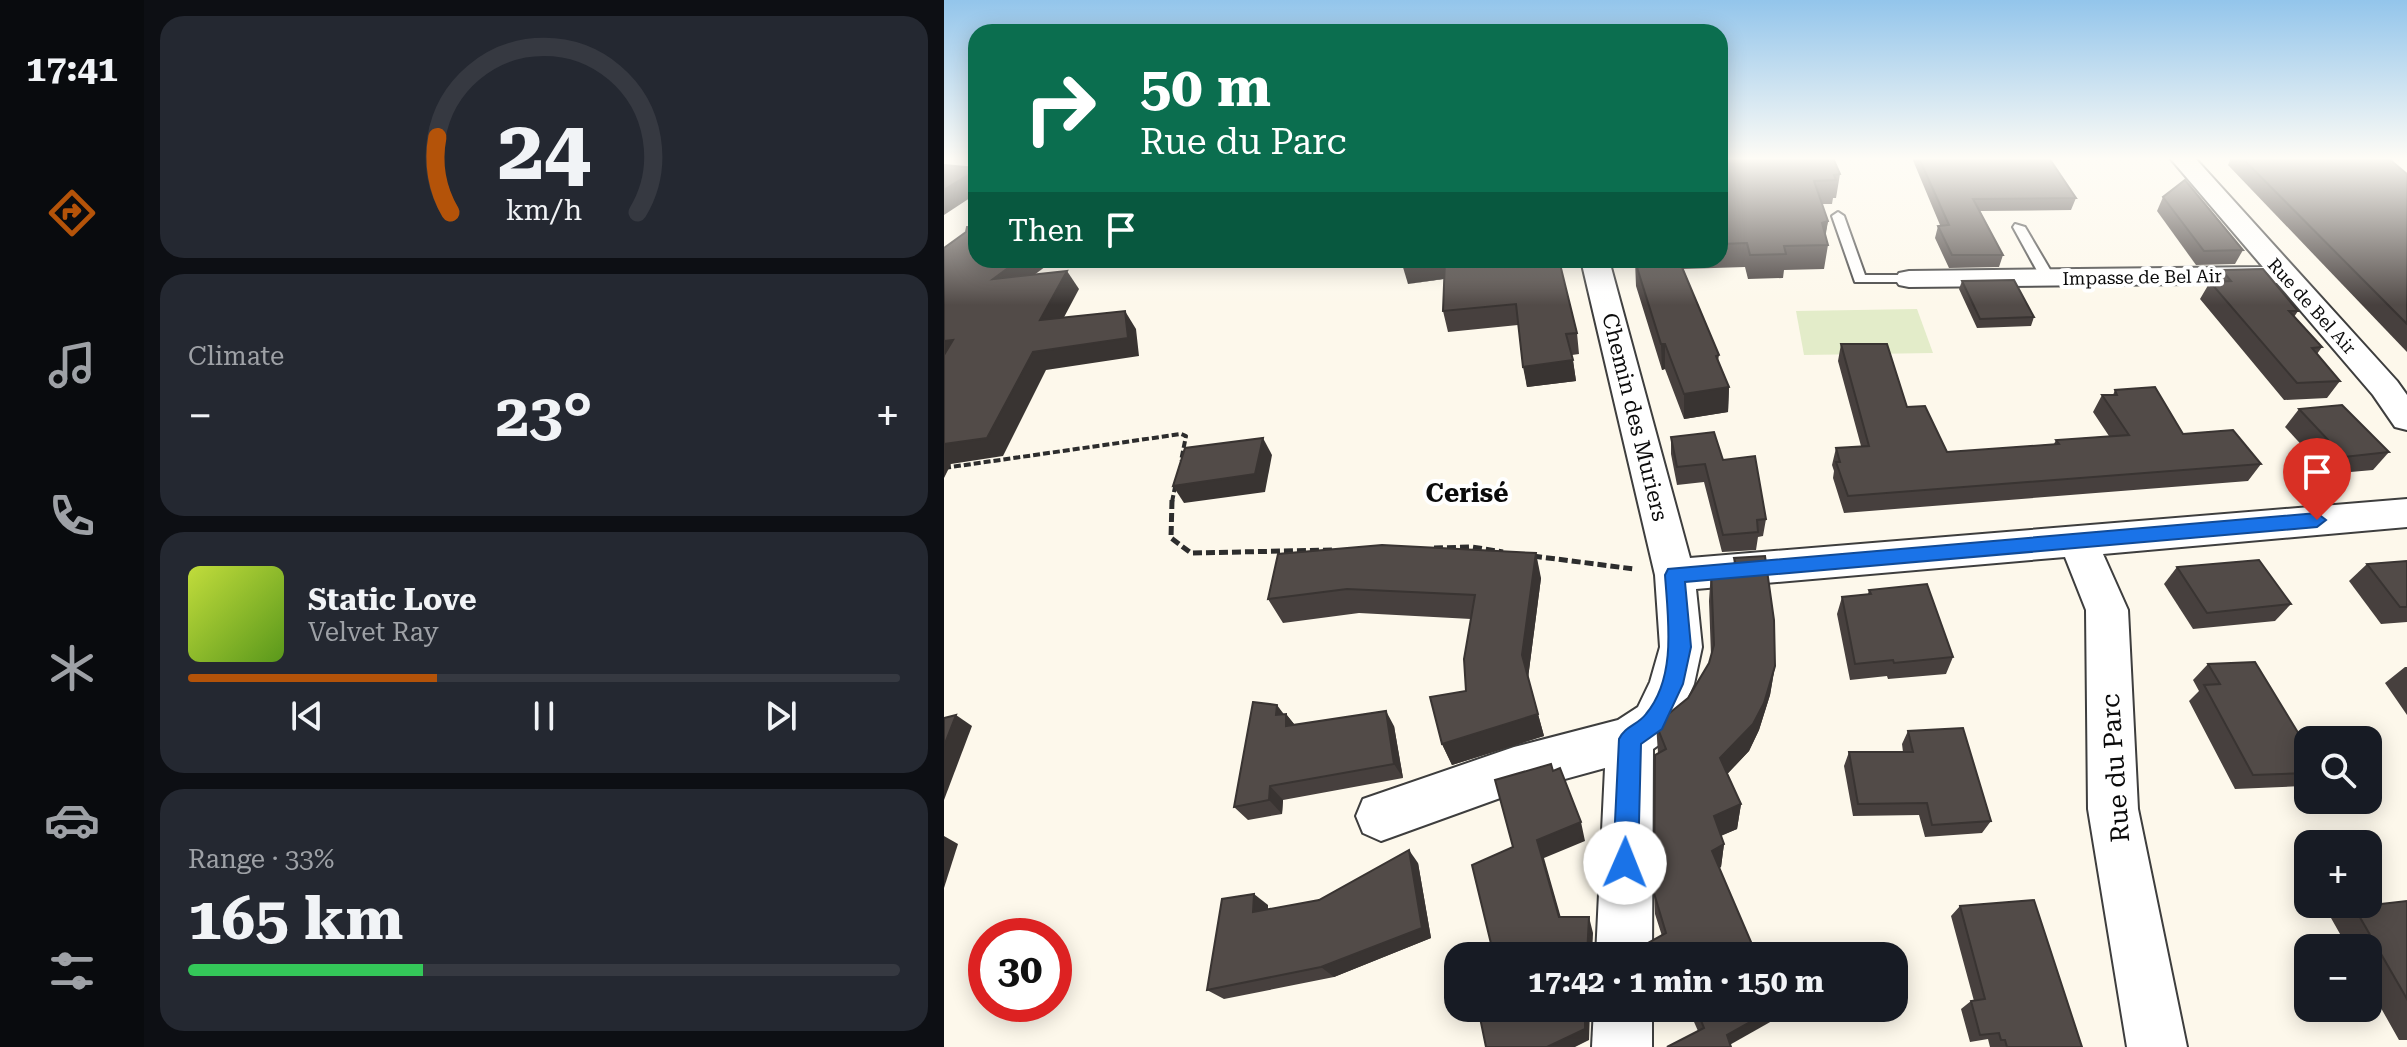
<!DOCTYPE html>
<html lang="en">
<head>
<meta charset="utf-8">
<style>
  :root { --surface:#171b24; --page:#242831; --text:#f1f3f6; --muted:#9ea1a6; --line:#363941; --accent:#b45309 }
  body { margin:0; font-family:"Roboto Serif",serif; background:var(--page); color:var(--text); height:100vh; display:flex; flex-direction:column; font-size:30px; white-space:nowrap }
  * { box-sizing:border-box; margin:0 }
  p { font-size:26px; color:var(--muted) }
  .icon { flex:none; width:44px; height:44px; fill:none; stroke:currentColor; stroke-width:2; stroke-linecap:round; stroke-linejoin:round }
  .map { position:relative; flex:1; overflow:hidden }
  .details { display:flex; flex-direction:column; gap:16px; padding:16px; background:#0d0f14; width:800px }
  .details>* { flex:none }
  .banner { position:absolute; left:24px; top:24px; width:760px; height:244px; border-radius:24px; box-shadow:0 4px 20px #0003; background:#0b6e4f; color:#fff; overflow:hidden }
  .buttons { position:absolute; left:1350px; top:726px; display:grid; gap:16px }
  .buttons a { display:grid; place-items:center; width:88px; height:88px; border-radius:16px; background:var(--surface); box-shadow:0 4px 20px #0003; font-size:40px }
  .speed { position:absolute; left:24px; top:918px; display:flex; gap:16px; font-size:40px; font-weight:700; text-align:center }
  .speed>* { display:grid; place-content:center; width:104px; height:104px; border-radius:50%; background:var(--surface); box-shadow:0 4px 20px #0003; line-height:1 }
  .speed .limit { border:12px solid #d22; background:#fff; color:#111 }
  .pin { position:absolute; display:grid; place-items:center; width:68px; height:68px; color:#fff; margin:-82px -34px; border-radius:50% 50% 50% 0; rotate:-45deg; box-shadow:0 0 8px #0007 }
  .pin .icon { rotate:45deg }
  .me { position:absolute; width:88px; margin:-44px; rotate:1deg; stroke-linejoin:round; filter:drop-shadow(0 0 6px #0008) }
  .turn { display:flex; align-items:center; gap:28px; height:168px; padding:0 40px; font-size:36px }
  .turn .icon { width:104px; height:104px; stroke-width:2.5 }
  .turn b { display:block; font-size:56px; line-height:68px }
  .then { display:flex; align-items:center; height:76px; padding:0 40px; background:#0003; gap:16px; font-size:30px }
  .big { font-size:60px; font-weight:700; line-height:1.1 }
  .details .tile { flex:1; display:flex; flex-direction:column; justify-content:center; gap:12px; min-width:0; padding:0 28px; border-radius:24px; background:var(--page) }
  .details .dial { align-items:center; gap:0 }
  .dial svg { height:208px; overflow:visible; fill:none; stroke:var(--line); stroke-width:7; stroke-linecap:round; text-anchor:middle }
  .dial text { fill:var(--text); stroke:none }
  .song { display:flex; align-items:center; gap:24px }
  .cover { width:96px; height:96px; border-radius:12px; background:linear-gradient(135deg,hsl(70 70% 55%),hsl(90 70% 35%)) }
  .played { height:8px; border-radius:4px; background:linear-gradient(90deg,var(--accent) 35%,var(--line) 35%) }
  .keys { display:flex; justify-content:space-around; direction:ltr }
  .heat { display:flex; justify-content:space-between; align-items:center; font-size:44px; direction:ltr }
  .charge { height:12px; border-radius:6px; background:linear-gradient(90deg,#34c759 33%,var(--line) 0) }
  .trip { position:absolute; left:500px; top:942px; width:464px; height:80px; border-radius:24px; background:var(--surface); box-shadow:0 4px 20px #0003; font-weight:700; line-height:80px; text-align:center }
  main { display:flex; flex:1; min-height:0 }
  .tab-bar { display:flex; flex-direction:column; width:144px; justify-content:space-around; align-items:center; background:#090b0e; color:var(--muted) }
  .tab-bar .icon { width:56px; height:56px }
  .tab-bar .current { color:var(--accent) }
  .tab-bar b { font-size:36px; color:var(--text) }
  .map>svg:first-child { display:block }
</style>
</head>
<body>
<main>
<nav class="tab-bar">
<b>17:41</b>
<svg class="icon current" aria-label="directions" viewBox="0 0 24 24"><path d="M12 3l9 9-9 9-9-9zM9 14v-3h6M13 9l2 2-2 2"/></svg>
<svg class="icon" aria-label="music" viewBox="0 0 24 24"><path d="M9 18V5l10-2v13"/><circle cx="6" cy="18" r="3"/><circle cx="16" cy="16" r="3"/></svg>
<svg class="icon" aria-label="phone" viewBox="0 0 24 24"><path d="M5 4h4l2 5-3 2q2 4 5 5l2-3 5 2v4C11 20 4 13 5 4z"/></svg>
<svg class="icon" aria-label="climate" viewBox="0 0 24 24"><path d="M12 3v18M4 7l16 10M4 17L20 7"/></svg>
<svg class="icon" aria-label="car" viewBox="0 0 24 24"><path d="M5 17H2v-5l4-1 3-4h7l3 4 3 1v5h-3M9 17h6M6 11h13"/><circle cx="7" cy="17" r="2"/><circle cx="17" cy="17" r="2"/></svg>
<svg class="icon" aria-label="filters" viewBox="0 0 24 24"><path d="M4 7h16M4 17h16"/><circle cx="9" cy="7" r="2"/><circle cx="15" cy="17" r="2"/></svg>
</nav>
<section class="details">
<div class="tile dial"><svg viewBox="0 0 100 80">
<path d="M14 69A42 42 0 1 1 86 69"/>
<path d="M14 69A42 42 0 0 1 9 40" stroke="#b45309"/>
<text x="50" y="56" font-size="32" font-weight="700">24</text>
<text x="50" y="72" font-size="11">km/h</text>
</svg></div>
<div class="tile"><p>Climate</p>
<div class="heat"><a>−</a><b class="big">23°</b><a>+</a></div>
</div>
<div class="tile">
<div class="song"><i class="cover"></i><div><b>Static Love</b><p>Velvet Ray</p></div></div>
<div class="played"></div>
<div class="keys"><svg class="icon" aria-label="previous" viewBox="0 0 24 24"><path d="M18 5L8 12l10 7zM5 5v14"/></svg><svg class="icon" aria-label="pause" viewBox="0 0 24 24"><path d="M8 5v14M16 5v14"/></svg><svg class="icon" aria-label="next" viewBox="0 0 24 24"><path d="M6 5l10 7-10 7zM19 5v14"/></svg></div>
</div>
<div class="tile"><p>Range · 33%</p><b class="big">165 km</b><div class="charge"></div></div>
</section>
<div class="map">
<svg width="1463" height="1047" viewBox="0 0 1463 1047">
  <rect width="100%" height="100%" fill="#fdf8eb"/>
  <polygon fill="#e3ecc9" points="973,309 989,353 860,355 852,311"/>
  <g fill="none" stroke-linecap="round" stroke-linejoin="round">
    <defs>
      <g id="service">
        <polygon points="894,212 900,216 921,275 965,275 970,276 970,282 911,282 888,216"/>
        <polygon points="1071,224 1081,227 1111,278 1109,281 1104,282 1097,278 1069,227"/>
      </g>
      <g id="minor">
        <polygon points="1226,158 1251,158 1453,381 1463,395 1463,430 1451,427 1429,395 1333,283 965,287 955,285 951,279 955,273 965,271 1319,267"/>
        <polygon points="637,260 665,260 746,558 1463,499 1463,527 1159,554 1184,610 1194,809 1243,1047 1183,1047 1144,809 1142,610 1121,557 752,589 758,647 750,684 726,737 709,749 708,956 652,956 661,768 570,793 437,841 419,833 412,816 419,799 570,747 674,720 694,707 706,682 716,647 711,575"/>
        <polygon points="650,1008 708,1008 708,1047 648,1047"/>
      </g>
    </defs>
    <use href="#service" stroke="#3e3e3e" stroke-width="4"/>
    <use href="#minor" stroke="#3e3e3e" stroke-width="4"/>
    <g stroke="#2d2d2d" stroke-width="4" stroke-dasharray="7 3" stroke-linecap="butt">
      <polyline points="0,468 237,434 242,436 237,461"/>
      <polyline points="228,502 232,482"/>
    </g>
    <g stroke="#2d2d2d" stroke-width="5" stroke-dasharray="9 4" stroke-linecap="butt">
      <polyline points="228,500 227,538 247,553 388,550"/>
      <polyline points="490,548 528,547 559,552"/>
      <polyline points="589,556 690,569"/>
    </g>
    <use href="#service" fill="#fff" fill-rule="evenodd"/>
    <use href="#minor" fill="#fff" fill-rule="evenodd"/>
  </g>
  <g fill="#47403e">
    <polygon points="776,158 896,174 892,198 889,198 888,204 878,204 884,221 881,236 884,245 880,269 840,270 839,278 804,279 801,267 739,269 775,355 774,361 785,387 784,412 740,419 721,369 718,370 692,286 691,261 776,260"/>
    <polygon points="968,158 1105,158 1132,198 1127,210 1036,211 1059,255 1055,267 1005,268 991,238 994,226 996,225"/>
    <polygon points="1287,158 1444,158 1463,174 1463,352 1284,165"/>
    <polygon points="1219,197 1299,250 1291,264 1252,265 1213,211"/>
    <polygon points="615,260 633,333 635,354 628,355 632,381 583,387 574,325 504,332 499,311 500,279 464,284"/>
    <polygon points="1278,270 1354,311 1350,317 1378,347 1373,354 1396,381 1383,398 1340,400 1256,299 1266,282 1271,282"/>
    <polygon points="1018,281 1090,317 1087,326 1033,328 1015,289"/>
    <polygon points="897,344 963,407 1003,452 1110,444 1112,440 1165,436 1149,412 1158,395 1169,395 1171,390 1239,434 1317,464 1304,481 900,513 889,478 890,471 888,465 892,448 917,446 894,361"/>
    <polygon points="1355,409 1445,452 1429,470 1384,474 1341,427"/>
    <polygon points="727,437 779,460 822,519 819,536 814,537 812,550 778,552 760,482 733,485 727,454"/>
    <polygon points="334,554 597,578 584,678 600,736 508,765 498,744 522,691 527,619 415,613 339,623 324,599"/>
    <polygon points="790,558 831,666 826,695 815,730 805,751 783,774 797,804 793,829 777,836 780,844 777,867 775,868 813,956 718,936 711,914 710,893 714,753 712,724 744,698 765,663 767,655 765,601 767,570 789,569"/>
    <polygon points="1463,561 1463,622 1437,624 1405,581 1423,564"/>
    <polygon points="1233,567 1347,604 1331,621 1249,629 1220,584"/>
    <polygon points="925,590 1009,657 1002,674 944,679 943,676 906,680 893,614 898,597 924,594"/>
    <polygon points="1264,664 1364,749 1364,782 1358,786 1291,789 1245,701 1255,691 1249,680"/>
    <polygon points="1461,667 1463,667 1463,715 1441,683"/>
    <polygon points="339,714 342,714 350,724 450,726 459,778 339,800 338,814 304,820 290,807"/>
    <polygon points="964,731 1047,821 1038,833 981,837 975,815 909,816 900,766 905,752 959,752 958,744"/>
    <polygon points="474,863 487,938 390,977 280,999 263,990 324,905 324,909 375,900"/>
    <polygon points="1463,901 1463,1040 1455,1040 1424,985 1424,948 1404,948 1387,918 1410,907"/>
    <polygon points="1016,906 1138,1047 1046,1047 1044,1039 1026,1042 1017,1009 1027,1001 1030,1001 1007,916"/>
    <polygon points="744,1008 833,1008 828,1021 754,1031"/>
  </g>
  <g fill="#393432">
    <polygon points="32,170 32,194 0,215 0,190"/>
    <polygon points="884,221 880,245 878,223"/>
    <polygon points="75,260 110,260 61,297 49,279"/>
    <polygon points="486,260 501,260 506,278 464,284 458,264"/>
    <polygon points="123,271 135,289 109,338 96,320"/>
    <polygon points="181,311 192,329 195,356 102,370 59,456 7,464 0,478 0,444 89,352"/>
    <polygon points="9,340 0,361 0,341"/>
    <polygon points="717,344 721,344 721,369 718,370"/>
    <polygon points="629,360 632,381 583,387 579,367"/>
    <polygon points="785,387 784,412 740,419 740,394"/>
    <polygon points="319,438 328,455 321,492 240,503 229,486"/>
    <polygon points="592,553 597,578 584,678 578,655"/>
    <polygon points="831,666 826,695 815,730 805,751 774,784 776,758"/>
    <polygon points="333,705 342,717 342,714 354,729 353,741 332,715"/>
    <polygon points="442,711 450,726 459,778 450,764"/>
    <polygon points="594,714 600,736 508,765 498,744"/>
    <polygon points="12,715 28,726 0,800 0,746"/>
    <polygon points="326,786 339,800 338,814 325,800"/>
    <polygon points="797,804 793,829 768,839 770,816"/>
    <polygon points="637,822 641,841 600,858 621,932 615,917 593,840"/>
    <polygon points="0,836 14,844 0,888"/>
    <polygon points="780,844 777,867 766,873 768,851"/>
    <polygon points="465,850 474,863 487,938 390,977 377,967"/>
    <polygon points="310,894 324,905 323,923 309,912"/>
    <polygon points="645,917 649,933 648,956 643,956"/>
    <polygon points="641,1008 646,1008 645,1040 631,1047 603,1047"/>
    <polygon points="831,1008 833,1008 828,1021 782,1047 783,1035"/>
  </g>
  <g fill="#524b48" stroke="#393432" stroke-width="2">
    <polygon points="776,158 889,158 896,174 890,175 892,180 870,181 884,221 878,223 884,245 840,246 842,254 806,255 803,243 776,244"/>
    <polygon points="975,158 1105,158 1132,198 1029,199 1059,255 1008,255 994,226 1005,225"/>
    <polygon points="1298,158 1444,158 1463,174 1463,324"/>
    <polygon points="0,165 32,168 32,170 0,190"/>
    <polygon points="1241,180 1299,250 1260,251 1219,197"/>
    <polygon points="23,227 32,228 32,260 75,260 49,279 123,271 96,320 181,311 184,338 89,352 43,438 0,444 0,355 9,340 0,341 0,248 22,232"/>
    <polygon points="458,260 486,260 458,264"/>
    <polygon points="501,260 615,260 633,333 622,334 629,360 579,367 572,304 499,311"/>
    <polygon points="698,260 735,260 775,355 772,356 785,387 740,394 721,344 717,344 691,261"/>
    <polygon points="1319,269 1354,311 1345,311 1378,347 1368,348 1396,381 1353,383 1266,282 1287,281 1278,270"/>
    <polygon points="1070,280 1090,317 1036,319 1018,281"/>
    <polygon points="897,344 943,344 963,407 981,406 1003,452 1115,444 1112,440 1185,435 1158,395 1173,395 1171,390 1211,387 1239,434 1289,430 1317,464 904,496 892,462 896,462 892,448 925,446"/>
    <polygon points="1398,405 1445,452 1400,457 1355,409"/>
    <polygon points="770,432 779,460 811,456 822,519 813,520 814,532 779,535 761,464 733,467 727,437"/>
    <polygon points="319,438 311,474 229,486 241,448"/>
    <polygon points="438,545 592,553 578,655 594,714 498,744 486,697 522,691 520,659 531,595 403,589 324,599 334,554"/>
    <polygon points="821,556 830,620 831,666 820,703 809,724 776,758 797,804 770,816 780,844 768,851 813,956 702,956 702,944 722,933 710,893 711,755 722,749 712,724 744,698 765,663 770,645 767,570 793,569 790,558"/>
    <polygon points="1315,560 1347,604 1263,613 1233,567"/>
    <polygon points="1463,561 1463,607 1456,607 1423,564"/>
    <polygon points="983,584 1009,657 950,663 949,660 911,664 898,597 927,594 925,590"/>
    <polygon points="1311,662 1364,749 1364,773 1309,775 1260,685 1276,684 1264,664"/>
    <polygon points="309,702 333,705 332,715 342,714 342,726 442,711 450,764 326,786 325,800 290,807"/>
    <polygon points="12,715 0,746 0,718"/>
    <polygon points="1019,728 1047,821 988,825 983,803 914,804 905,752 969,752 964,731"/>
    <polygon points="607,764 609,771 616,768 637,822 593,840 615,917 645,917 643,956 550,956 528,865 569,847 551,780"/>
    <polygon points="465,850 478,928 377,967 263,990 278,899 310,894 309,912 375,900"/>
    <polygon points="1090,900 1138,1047 1063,1047 1061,1040 1057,1040 1055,1033 1036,1035 1027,1001 1041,999 1016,906"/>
    <polygon points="1463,901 1463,999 1410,907"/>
    <polygon points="534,1008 641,1008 641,1029 603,1047 542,1047"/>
    <polygon points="752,1008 831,1008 783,1035 787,1047 723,1047 760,1028"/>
  </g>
  <linearGradient id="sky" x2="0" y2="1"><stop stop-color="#93c5eb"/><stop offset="0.52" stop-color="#fefcf6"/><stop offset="1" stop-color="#fefcf6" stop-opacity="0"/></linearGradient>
  <rect width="1463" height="305" fill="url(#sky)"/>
  <path fill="#1a73e8" stroke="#114b97" stroke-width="2" d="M 1373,513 L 1382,520 L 1373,527 L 741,582 L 747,647 L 739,684 L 718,729 L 697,744 L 694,863 L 690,872 L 681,876 L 672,872 L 669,863 L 675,739 C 681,726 694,725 702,714 C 733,677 724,619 721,575 L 724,569 Z"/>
  <g text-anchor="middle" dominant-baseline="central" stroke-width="8" stroke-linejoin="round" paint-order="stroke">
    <g font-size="18" fill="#0b0b0b" stroke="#fff">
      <text transform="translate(1198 277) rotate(-1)">Impasse de Bel Air</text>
      <text transform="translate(1368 306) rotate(48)">Rue de Bel Air</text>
    </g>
    <g font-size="22" fill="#0b0b0b" stroke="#fff">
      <text transform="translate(691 417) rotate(76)">Chemin des Muriers</text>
    </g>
    <g font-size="26" font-weight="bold" fill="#0b0b0b" stroke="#fff">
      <text x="523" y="493">Cerisé</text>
    </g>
    <g font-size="26" fill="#0b0b0b" stroke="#fff">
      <text transform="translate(1171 768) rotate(-94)">Rue du Parc</text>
    </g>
  </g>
</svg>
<div class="buttons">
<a><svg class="icon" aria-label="search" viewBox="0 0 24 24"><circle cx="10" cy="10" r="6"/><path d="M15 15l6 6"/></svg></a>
<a>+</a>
<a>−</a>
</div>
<div class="speed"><div class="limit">30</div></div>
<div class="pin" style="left:1373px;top:520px;background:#d93025"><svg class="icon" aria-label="arrive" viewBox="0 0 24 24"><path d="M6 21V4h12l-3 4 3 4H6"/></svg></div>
<svg class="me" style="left:681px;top:863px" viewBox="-20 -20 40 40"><circle r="19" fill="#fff"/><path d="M0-13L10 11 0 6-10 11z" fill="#1a73e8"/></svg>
<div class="trip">17:42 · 1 min · 150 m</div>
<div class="banner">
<div class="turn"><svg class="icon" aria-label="right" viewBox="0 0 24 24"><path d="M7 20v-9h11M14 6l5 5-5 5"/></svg><div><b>50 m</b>Rue du Parc</div></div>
<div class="then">Then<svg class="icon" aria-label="arrive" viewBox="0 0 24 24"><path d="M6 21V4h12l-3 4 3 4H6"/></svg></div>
</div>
</div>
</main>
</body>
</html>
